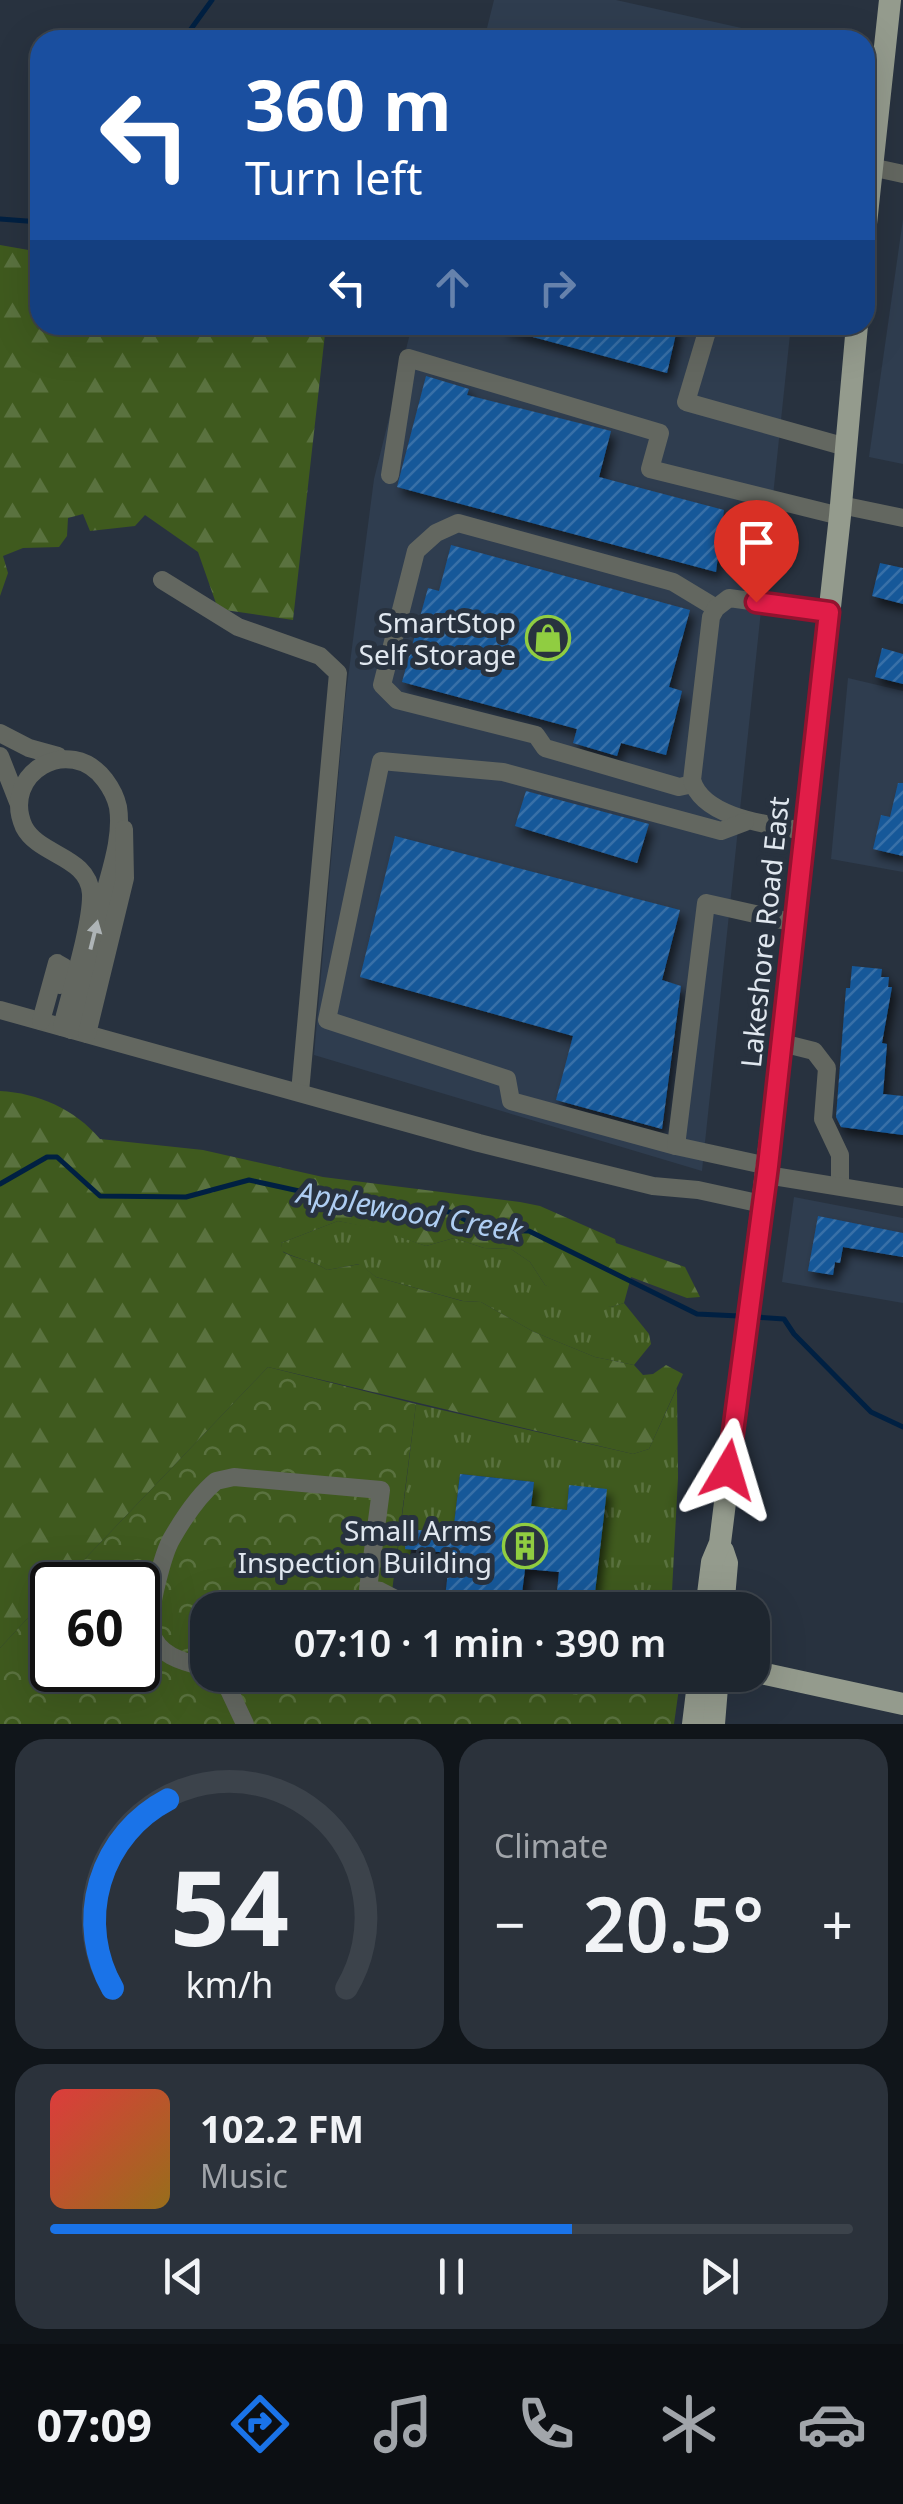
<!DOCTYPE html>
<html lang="en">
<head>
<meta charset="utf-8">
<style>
  :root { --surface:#1e262f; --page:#2b323b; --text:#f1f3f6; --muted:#a1a5aa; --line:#3c434b; --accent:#1a73e8 }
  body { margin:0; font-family:"Noto Sans",sans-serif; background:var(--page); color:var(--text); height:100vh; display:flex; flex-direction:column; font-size:38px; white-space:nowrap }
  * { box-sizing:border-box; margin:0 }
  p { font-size:32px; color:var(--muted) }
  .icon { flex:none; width:55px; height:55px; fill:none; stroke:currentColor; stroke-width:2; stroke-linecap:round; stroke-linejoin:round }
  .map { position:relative; height:1724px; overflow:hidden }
  .panel { display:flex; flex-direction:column; gap:15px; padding:15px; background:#10151a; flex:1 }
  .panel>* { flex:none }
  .hud { position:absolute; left:30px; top:30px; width:845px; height:305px; border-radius:30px; box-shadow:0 10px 40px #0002,0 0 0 2px var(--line); background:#1a4fa0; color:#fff; overflow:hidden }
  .speed { position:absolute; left:30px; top:1562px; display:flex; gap:20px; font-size:50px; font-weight:700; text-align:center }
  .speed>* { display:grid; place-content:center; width:130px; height:130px; border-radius:50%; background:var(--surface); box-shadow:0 10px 40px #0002,0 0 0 2px var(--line); line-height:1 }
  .speed .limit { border:5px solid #111; border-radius:15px; background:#fff; color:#111 }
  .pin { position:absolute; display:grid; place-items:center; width:85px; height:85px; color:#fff; margin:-102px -42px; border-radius:50% 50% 50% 0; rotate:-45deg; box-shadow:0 0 10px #0007 }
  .pin .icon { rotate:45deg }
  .me { position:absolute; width:110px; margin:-55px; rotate:7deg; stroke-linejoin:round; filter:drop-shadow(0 0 8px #0008) }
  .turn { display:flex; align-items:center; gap:35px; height:210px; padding:0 50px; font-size:45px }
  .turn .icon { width:130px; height:130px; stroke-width:2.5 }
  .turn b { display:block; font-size:70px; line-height:85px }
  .lanes { display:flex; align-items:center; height:95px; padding:0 50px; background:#0003; justify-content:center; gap:50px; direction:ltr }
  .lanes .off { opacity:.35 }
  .big { font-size:75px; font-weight:600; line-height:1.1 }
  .panel .tile { flex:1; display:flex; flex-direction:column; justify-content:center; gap:15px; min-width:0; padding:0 35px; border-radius:30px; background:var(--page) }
  .panel .dial { align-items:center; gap:0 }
  .dial svg { height:260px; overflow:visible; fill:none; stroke:var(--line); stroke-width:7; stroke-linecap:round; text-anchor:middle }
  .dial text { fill:var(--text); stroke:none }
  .song { display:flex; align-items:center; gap:30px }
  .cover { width:120px; height:120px; border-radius:15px; background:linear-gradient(135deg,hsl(0 70% 55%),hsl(40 70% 35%)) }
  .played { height:10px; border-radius:5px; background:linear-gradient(90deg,var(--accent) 65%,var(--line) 65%) }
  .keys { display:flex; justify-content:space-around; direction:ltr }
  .heat { display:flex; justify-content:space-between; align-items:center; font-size:55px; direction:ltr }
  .panel .tiles { flex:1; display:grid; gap:15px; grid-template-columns:1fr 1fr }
  .tile:last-child { grid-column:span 2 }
  .trip { position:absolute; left:190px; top:1592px; width:580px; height:100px; border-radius:30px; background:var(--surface); box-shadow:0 10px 40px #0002,0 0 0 2px var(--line); font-weight:600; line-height:100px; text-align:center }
  .menu { display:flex; height:160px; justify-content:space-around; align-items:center; background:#0c0f13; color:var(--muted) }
  .menu .icon { width:70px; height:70px }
  .menu .current { color:var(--accent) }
  .menu b { font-size:45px; color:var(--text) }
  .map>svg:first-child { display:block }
</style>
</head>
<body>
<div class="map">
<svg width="903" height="1724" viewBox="0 0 903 1724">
  <defs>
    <pattern id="grass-tufts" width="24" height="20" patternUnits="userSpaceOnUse" patternTransform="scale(2.5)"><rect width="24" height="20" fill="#3f5a1e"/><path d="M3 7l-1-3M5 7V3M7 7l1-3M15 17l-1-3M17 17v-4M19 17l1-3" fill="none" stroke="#5a723f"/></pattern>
    <pattern id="forest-firs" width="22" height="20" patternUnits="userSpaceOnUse" patternTransform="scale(2.5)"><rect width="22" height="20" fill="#3f5a1e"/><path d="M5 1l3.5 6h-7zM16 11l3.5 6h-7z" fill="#5a723f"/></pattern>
    <pattern id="park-crowns" width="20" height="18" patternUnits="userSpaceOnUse" patternTransform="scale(2.5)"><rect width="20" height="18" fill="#3f5a1e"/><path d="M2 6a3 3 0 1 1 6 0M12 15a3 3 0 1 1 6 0" fill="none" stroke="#5a723f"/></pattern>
    <pattern id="garden-dots" width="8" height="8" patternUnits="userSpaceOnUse" patternTransform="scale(2.5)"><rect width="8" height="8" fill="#3f5a1e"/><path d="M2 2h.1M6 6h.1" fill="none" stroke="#5a723f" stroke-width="1.8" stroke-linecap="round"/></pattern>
    <pattern id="building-hatch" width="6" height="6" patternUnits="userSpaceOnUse" patternTransform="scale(2.5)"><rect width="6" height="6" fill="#165899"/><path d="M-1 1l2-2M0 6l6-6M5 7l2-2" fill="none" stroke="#3870a8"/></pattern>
    <filter id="shadow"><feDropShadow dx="4.5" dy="7" stdDeviation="5" flood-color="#0009"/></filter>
  </defs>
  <rect width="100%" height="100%" fill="#28323f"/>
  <g fill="#2f3d4f">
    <polygon points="494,0 616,0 796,40 484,40"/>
    <polygon points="903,219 903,464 869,457"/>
    <polygon points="412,325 791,325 702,1171 314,1055 345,701 374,479"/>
    <polygon points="848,678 903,691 903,872 831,859"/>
    <polygon points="794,1197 903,1218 903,1303 782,1282"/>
  </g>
  <g fill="url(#grass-tufts)">
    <path d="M 338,1221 L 376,1228 L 426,1246 L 454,1238 L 484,1248 L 511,1249 L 530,1262 L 545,1285 L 611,1307 L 624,1303 L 649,1334 L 651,1344 L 634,1365 L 595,1357 L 534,1332 L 481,1302 L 463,1301 L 376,1277 L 359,1264 L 327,1270 C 313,1260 298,1260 282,1251 L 281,1243 Z"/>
    <polygon points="677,1388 678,1478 671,1610 592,1610 569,1486 567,1510 531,1506 534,1482 460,1474 453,1534 405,1548 411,1550 409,1563 396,1565 416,1404 633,1454 649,1449"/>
  </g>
  <g fill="url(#forest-firs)">
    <polygon points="0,245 40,252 40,325 326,325 293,620 218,609 198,552 145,515 135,526 90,531 83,514 68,518 67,536 59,547 23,548 3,556 8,573 0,596"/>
    <path d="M 0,1091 C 38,1093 75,1109 100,1139 L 203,1150 L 323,1177 L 520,1202 L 540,1206 L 615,1239 L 616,1243 L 685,1267 L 700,1297 L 687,1298 L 631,1277 L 624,1303 L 611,1307 L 582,1303 L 545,1285 L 530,1262 L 511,1249 L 484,1248 L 454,1238 L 426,1246 L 376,1229 L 338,1221 L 281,1243 L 283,1252 C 298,1260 313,1260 327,1270 L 360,1264 L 376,1277 L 462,1301 L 481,1302 L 534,1332 L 595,1357 L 634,1365 L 643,1375 L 653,1374 L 666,1365 L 683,1374 L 649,1449 L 633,1454 L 268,1367 L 60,1585 L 52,1585 L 52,1592 L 0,1648 Z"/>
  </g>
  <polygon fill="url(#park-crowns)" points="268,1367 416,1404 390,1607 393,1610 208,1610 208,1675 675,1675 680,1681 674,1724 0,1724 0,1648 52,1592 52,1670 138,1670 138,1585 60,1585"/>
  <polygon fill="url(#garden-dots)" points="509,1675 584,1675 582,1695 508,1689"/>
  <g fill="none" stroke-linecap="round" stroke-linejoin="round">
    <g stroke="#002042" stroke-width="5">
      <polyline points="183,40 212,0"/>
      <polyline points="0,219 40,222"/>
      <polyline points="0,1184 47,1157 57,1157 100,1196 186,1197 249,1180 386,1210 450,1212 485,1230 529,1231 697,1314 739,1316"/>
      <polyline points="755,1317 784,1319 794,1334 871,1412 903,1427"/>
    </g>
  </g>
  <g fill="url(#building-hatch)" filter="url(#shadow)">
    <polygon points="504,325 678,325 667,373 503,329"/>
    <polygon points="426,376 469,389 467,395 611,431 599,477 724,510 716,572 397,487"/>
    <polygon points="451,545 690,610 669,687 682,691 666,755 621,743 617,756 573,743 577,729 402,682 428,588 439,591"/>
    <polygon points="880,563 903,568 903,604 872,596"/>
    <polygon points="882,648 903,654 903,684 875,677"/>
    <polygon points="898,783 903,783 903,856 873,849 881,815 890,817"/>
    <polygon points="526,791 649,824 637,863 515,826"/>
    <polygon points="395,836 680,910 662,980 681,986 662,1129 556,1100 573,1036 360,977"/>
    <polygon points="852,966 882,969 881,977 889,977 888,987 892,987 882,1043 887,1044 883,1094 903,1096 903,1135 841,1127 836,1117 846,988 850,988"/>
    <polygon points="818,1216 903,1233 903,1257 843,1247 840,1263 835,1262 833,1275 808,1271"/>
    <polygon points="460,1474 534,1482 531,1506 567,1510 569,1485 607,1489 593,1610 555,1610 559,1572 525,1569 520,1610 444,1607 450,1553 405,1549 407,1529 453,1533"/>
  </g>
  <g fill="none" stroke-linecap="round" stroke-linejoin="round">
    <g stroke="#636760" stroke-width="18">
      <polyline points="871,167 903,174"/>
      <polyline points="709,325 686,402 846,447"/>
      <polyline points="390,475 408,358 660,433 650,469 840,516"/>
      <polyline points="841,505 903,518"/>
      <polyline points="162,580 238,627 320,656 338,673 300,1092"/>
      <polyline points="0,733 29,748 58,756"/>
      <polyline points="0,756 18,802"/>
      <polyline points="693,784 679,787 545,748 536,735 397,700 382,685 416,551 436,533 458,523 673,582 716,608"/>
      <path d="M 805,831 C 772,825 703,819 692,780 L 711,617 L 716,608 L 729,598 L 829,612"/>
      <polyline points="0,1010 479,1143 653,1186 698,1190 762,1204"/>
      <polyline points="41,1021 57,963 64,967 60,985"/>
      <path d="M 62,1027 C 70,994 92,924 91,894 C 89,856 39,856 24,827 C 0,773 70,733 105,780 C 111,788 116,798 118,807 C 123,839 109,874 102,904 C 92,946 81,988 71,1030"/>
      <polyline points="87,1034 125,878 124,829"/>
      <polyline points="782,1043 814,1051 827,1068 823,1119 840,1155 840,1186"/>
      <polyline points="676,1146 511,1101 507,1079 327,1020 381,761 503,772 721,831 745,822"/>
      <polyline points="768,1166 676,1146 706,903 795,923"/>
      <polyline points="767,1175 903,1197"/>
      <path d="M 208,1668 C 185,1662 158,1657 151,1631 C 147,1614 163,1553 172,1538 C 183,1519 199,1495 216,1481 L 234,1477 L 381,1490 L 368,1589 L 380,1591 L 417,1610"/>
      <polyline points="222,1675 245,1724"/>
    </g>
    <g stroke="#949b8d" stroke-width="22">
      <polyline points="865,233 890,0"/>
      <polyline points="723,1551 727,1563 723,1610"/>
      <polyline points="706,1610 712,1562 720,1543 782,1043 840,516 857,325"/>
      <polyline points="752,1671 903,1704"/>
      <polyline points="693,1724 699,1675"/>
      <polyline points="714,1724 718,1675"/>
    </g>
  </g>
  <defs><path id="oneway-solid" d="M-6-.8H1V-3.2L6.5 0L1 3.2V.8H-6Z" transform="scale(2.5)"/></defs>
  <use fill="#aeb4b6" href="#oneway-solid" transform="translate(94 935) rotate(-76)"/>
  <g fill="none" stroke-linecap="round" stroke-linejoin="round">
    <defs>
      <polyline id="route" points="728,1470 768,1166 829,612 756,602"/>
    </defs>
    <use href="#route" stroke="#92132f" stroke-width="25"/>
    <use href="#route" stroke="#e11d48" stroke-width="18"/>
  </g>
  <defs>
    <symbol id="shop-ring" viewBox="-11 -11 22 22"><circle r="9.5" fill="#28323f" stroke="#90cd41" stroke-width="1.5"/><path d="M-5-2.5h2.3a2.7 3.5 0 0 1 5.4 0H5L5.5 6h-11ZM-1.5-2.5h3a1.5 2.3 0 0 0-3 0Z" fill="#90cd41"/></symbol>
    <symbol id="building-ring" viewBox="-11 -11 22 22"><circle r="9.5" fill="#28323f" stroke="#90cd41" stroke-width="1.5"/><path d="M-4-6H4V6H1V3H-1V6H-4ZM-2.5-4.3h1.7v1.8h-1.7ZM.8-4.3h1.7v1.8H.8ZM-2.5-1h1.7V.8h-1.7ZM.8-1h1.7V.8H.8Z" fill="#90cd41"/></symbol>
  </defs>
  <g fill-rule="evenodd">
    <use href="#shop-ring" x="523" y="613" width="50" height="50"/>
    <use href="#building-ring" x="500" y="1521" width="50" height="50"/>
  </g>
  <g text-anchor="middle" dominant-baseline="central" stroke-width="10" stroke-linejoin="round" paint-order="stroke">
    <g font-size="28" fill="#e0e7ef" stroke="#28323f" text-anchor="end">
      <text x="516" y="622">SmartStop<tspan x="516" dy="32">Self Storage</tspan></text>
      <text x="492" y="1530">Small Arms<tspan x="492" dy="32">Inspection Building</tspan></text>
    </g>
    <g font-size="28" fill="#e0e7ef" stroke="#28323f">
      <text transform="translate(764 932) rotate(-84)">Lakeshore Road East</text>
    </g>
    <g font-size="30" font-style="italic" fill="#aecdf2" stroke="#28323f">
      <text transform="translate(410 1211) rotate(10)">Applewood Creek</text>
    </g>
  </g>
</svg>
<div class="speed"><div class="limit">60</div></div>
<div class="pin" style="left:756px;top:602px;background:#d93025"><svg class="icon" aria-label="arrive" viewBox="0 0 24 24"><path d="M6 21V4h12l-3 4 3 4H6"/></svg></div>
<svg class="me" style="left:728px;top:1470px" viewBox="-20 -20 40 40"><path d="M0-17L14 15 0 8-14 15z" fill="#e11d48" stroke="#fff" stroke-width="4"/></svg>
<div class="trip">07:10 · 1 min · 390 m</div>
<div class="hud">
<div class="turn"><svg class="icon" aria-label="left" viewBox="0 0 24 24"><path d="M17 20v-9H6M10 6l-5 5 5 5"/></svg><div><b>360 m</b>Turn left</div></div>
<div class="lanes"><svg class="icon" aria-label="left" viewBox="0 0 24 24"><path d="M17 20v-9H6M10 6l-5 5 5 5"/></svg><svg class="icon off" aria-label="ahead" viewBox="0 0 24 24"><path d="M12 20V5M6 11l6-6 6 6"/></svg><svg class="icon off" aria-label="right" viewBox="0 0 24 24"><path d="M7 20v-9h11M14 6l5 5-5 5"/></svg></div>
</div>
</div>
<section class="panel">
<div class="tiles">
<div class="tile dial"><svg viewBox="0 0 100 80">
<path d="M14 69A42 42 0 1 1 86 69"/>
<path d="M14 69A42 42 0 0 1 31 11" stroke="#1a73e8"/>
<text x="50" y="56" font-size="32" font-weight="700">54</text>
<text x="50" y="72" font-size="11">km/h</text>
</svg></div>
<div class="tile"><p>Climate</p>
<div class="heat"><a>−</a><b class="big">20.5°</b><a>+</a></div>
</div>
<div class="tile">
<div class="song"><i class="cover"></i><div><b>102.2 FM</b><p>Music</p></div></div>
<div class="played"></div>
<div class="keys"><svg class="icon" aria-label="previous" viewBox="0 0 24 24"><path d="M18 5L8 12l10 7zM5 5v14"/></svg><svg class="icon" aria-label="pause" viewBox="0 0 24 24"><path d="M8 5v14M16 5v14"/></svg><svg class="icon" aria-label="next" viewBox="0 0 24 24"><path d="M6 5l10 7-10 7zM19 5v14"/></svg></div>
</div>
</div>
</section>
<nav class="menu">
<b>07:09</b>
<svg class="icon current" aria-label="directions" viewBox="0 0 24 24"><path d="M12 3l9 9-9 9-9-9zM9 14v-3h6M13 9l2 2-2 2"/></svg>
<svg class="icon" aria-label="music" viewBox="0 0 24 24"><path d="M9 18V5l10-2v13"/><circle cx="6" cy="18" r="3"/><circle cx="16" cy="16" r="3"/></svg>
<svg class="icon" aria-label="phone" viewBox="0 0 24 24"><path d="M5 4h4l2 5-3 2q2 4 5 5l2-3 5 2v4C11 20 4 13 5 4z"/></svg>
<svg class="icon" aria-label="climate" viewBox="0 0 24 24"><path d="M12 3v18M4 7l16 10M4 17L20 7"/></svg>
<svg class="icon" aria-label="car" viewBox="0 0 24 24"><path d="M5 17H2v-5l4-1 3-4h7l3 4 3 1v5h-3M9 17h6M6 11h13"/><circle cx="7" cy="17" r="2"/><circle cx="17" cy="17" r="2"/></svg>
</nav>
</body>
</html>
